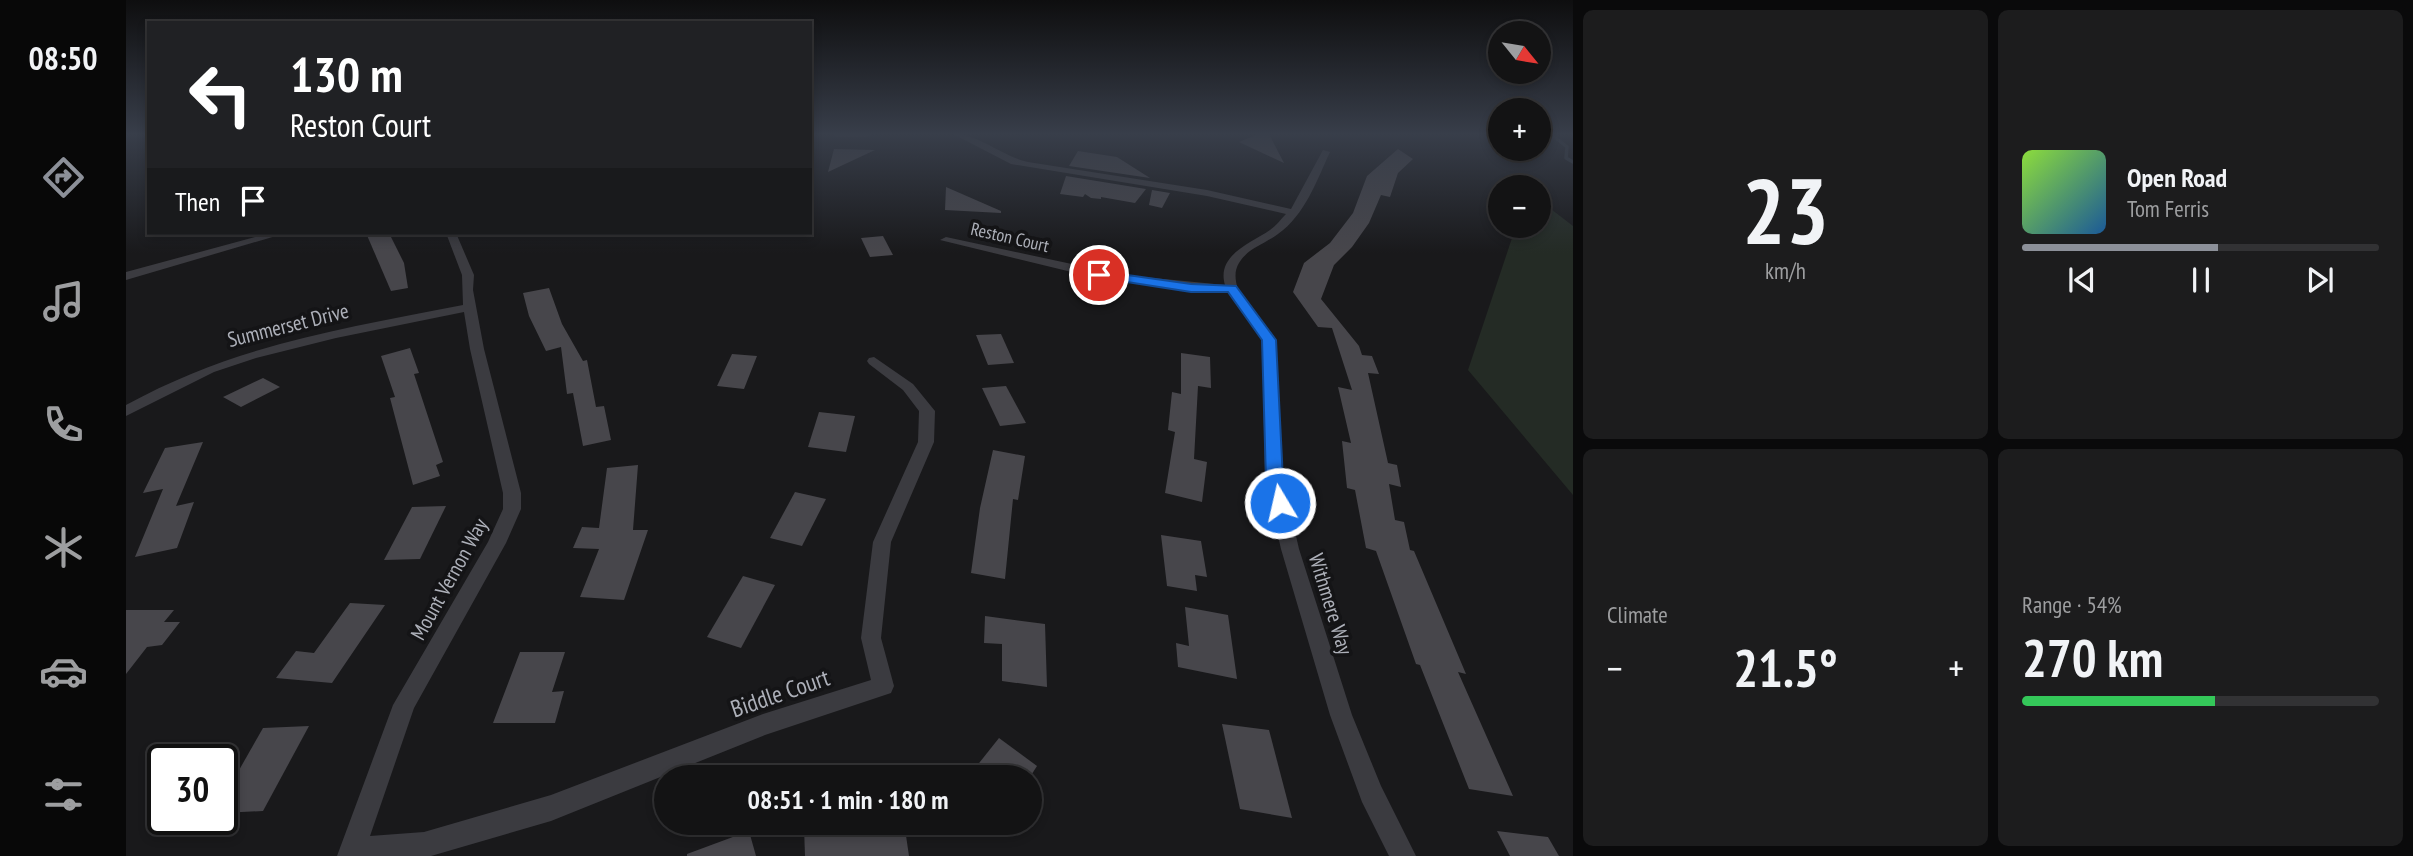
<!DOCTYPE html>
<html lang="en">
<head>
<meta charset="utf-8">
<style>
  :root { --surface:#131314; --page:#1c1c1d; --text:#f1f3f6; --muted:#9d9ea0; --line:#323234; --accent:#8c9099 }
  body { margin:0; font-family:"PT Sans Narrow",sans-serif; background:var(--page); color:var(--text); height:100vh; display:flex; flex-direction:column; font-size:26px; white-space:nowrap }
  * { box-sizing:border-box; margin:0 }
  p { font-size:23px; color:var(--muted) }
  .icon { flex:none; width:38px; height:38px; fill:none; stroke:currentColor; stroke-width:2; stroke-linecap:round; stroke-linejoin:round }
  .map { position:relative; flex:1; overflow:hidden }
  .side { display:flex; flex-direction:column; gap:10px; padding:10px; background:#0a0a0b; width:840px }
  .side>* { flex:none }
  .hud { position:absolute; left:21px; top:21px; width:665px; height:214px; border-radius:0px; box-shadow:0 4px 10px #0003,0 0 0 2px var(--line); background:#202124; color:#fff; overflow:hidden }
  .needle { width:46px; rotate:120deg }
  .fabs { position:absolute; left:1362px; top:21px; display:grid; gap:14px }
  .fabs a { display:grid; place-items:center; width:63px; height:63px; border-radius:50%; background:var(--surface); box-shadow:0 4px 10px #0003,0 0 0 2px var(--line); font-size:35px }
  .speed { position:absolute; left:21px; top:744px; display:flex; gap:14px; font-size:35px; font-weight:700; text-align:center }
  .speed>* { display:grid; place-content:center; width:91px; height:91px; border-radius:50%; background:var(--surface); box-shadow:0 4px 10px #0003,0 0 0 2px var(--line); line-height:1 }
  .speed .limit { border:4px solid #111; border-radius:10px; background:#fff; color:#111 }
  .pin { position:absolute; display:grid; place-items:center; width:60px; height:60px; color:#fff; margin:-30px; border:4px solid #fff; border-radius:50%; box-shadow:0 2px 7px #0007 }
  .me { position:absolute; width:77px; margin:-38px; rotate:351deg; stroke-linejoin:round; filter:drop-shadow(0 0 5px #0008) }
  .turn { display:flex; align-items:center; gap:24px; height:147px; padding:0 28px; font-size:32px }
  .turn .icon { width:91px; height:91px; stroke-width:2.5 }
  .turn b { display:block; font-size:49px; line-height:60px }
  .then { display:flex; align-items:center; height:66px; padding:0 28px; background:#0003; gap:14px; font-size:26px }
  .big { font-size:52px; font-weight:700; line-height:1.1 }
  .side .tile { flex:1; display:flex; flex-direction:column; justify-content:center; gap:10px; min-width:0; padding:0 24px; border-radius:10px; background:var(--page) }
  .side .dial { align-items:center; gap:0 }
  .dial b { font-size:91px; line-height:1 }
  .song { display:flex; align-items:center; gap:21px }
  .cover { width:84px; height:84px; border-radius:10px; background:linear-gradient(135deg,hsl(90 70% 55%),hsl(210 70% 35%)) }
  .played { height:7px; border-radius:4px; background:linear-gradient(90deg,var(--accent) 55%,var(--line) 55%) }
  .keys { display:flex; justify-content:space-around; direction:ltr }
  .heat { display:flex; justify-content:space-between; align-items:center; font-size:38px; direction:ltr }
  .charge { height:10px; border-radius:5px; background:linear-gradient(90deg,#34c759 54%,var(--line) 0) }
  .side .tiles { flex:1; display:grid; gap:10px; grid-template-columns:repeat(2,1fr) }
  .trip { position:absolute; left:528px; top:765px; width:388px; height:70px; border-radius:35px; background:var(--surface); box-shadow:0 4px 10px #0003,0 0 0 2px var(--line); font-weight:700; line-height:70px; text-align:center }
  main { display:flex; flex:1; min-height:0 }
  .menu { display:flex; flex-direction:column; width:126px; justify-content:space-around; align-items:center; background:#080808; color:var(--muted) }
  .menu .icon { width:49px; height:49px }
  .menu .active { color:var(--accent) }
  .menu b { font-size:32px; color:var(--text) }
  .map>svg:first-child { display:block }
</style>
</head>
<body>
<main>
<nav class="menu">
<b>08:50</b>
<svg class="icon active" aria-label="directions" viewBox="0 0 24 24"><path d="M12 3l9 9-9 9-9-9zM9 14v-3h6M13 9l2 2-2 2"/></svg>
<svg class="icon" aria-label="music" viewBox="0 0 24 24"><path d="M9 18V5l10-2v13"/><circle cx="6" cy="18" r="3"/><circle cx="16" cy="16" r="3"/></svg>
<svg class="icon" aria-label="phone" viewBox="0 0 24 24"><path d="M5 4h4l2 5-3 2q2 4 5 5l2-3 5 2v4C11 20 4 13 5 4z"/></svg>
<svg class="icon" aria-label="climate" viewBox="0 0 24 24"><path d="M12 3v18M4 7l16 10M4 17L20 7"/></svg>
<svg class="icon" aria-label="car" viewBox="0 0 24 24"><path d="M5 17H2v-5l4-1 3-4h7l3 4 3 1v5h-3M9 17h6M6 11h13"/><circle cx="7" cy="17" r="2"/><circle cx="17" cy="17" r="2"/></svg>
<svg class="icon" aria-label="filters" viewBox="0 0 24 24"><path d="M4 7h16M4 17h16"/><circle cx="9" cy="7" r="2"/><circle cx="15" cy="17" r="2"/></svg>
</nav>
<div class="map">
<svg width="1447" height="856" viewBox="0 0 1447 856">
  <rect width="100%" height="100%" fill="#19191b"/>
  <polygon fill="#242b25" points="1412,199 1447,226 1447,495 1342,370 1390,226 1412,226"/>
  <g fill="none" stroke-linecap="round" stroke-linejoin="round">
    <polyline stroke="#323940" stroke-width="3.5" points="1425,134 1441,147 1440,158 1447,162"/>
  </g>
  <g fill="#47464b">
    <polygon points="1132,134 1143,134 1158,163 1113,142"/>
    <polygon points="708,149 749,150 702,172"/>
    <polygon points="1272,149 1287,159 1272,173 1264,197 1255,195 1243,223 1226,247 1208,265 1195,299 1233,346 1236,355 1246,356 1253,374 1242,373 1262,463 1271,465 1275,487 1263,484 1269,520 1278,522 1284,550 1288,551 1340,674 1332,672 1387,796 1343,789 1294,665 1290,664 1250,551 1240,548 1229,490 1221,488 1216,441 1225,443 1212,387 1226,390 1206,328 1192,327 1167,292 1178,263 1204,243 1227,213 1241,176"/>
    <polygon points="952,151 991,157 1024,178 943,166"/>
    <polygon points="940,176 1020,189 1009,203 975,197 975,199 965,198 959,194 957,197 934,194"/>
    <polygon points="820,187 875,211 875,213 819,210"/>
    <polygon points="1026,190 1044,193 1036,208 1023,205"/>
    <polygon points="240,233 263,233 278,263 282,288 265,291"/>
    <polygon points="757,236 767,255 744,257 735,238"/>
    <polygon points="423,288 436,324 457,361 461,360 470,407 478,406 485,440 457,446 447,393 441,394 435,347 420,351 403,316 397,293"/>
    <polygon points="875,334 888,363 862,365 850,335"/>
    <polygon points="284,348 293,373 288,374 317,462 310,465 314,476 287,485 264,398 269,397 255,356"/>
    <polygon points="1055,353 1084,357 1085,388 1072,386 1068,459 1081,462 1076,502 1039,493 1049,432 1042,430 1046,392 1055,394"/>
    <polygon points="606,354 631,356 618,389 591,386"/>
    <polygon points="137,378 154,387 115,407 97,397"/>
    <polygon points="880,386 900,423 874,426 856,388"/>
    <polygon points="693,412 729,416 720,452 682,447"/>
    <polygon points="77,442 50,506 68,502 51,548 9,557 37,489 17,493 39,448"/>
    <polygon points="867,450 899,456 892,500 887,499 879,579 845,573 854,508"/>
    <polygon points="512,465 507,530 522,530 498,600 454,597 473,549 447,548 456,527 473,528 481,468"/>
    <polygon points="669,492 700,499 676,546 644,538"/>
    <polygon points="320,506 294,559 258,560 286,507"/>
    <polygon points="1035,535 1075,541 1081,577 1069,575 1071,591 1041,586"/>
    <polygon points="617,576 649,585 615,648 581,637"/>
    <polygon points="224,603 259,605 206,683 150,678 170,651 188,653"/>
    <polygon points="1059,607 1102,615 1111,679 1052,667 1050,643 1063,646"/>
    <polygon points="0,610 48,610 38,622 54,622 36,645 21,647 0,674"/>
    <polygon points="859,616 919,624 921,687 876,681 876,644 858,643"/>
    <polygon points="394,652 439,652 426,692 438,691 429,723 367,723"/>
    <polygon points="1096,724 1143,730 1166,818 1114,809"/>
    <polygon points="183,726 137,811 96,813 96,800 137,728"/>
    <polygon points="873,738 911,766 904,777 842,777"/>
    <polygon points="719,822 778,822 783,856 679,856 678,827"/>
    <polygon points="623,831 630,856 561,856 561,854"/>
    <polygon points="1371,831 1422,837 1433,856 1384,856"/>
  </g>
  <g fill="none" stroke-linecap="round" stroke-linejoin="round">
    <g fill="#3b3b40" fill-rule="evenodd">
      <polygon points="706,134 746,134 742,137 710,137"/>
      <path d="M 827,134 C 849,132 878,157 902,162 L 1081,190 L 1165,209 L 1197,150 L 1204,152 C 1191,180 1179,215 1152,234 C 1139,244 1122,248 1113,263 C 1108,271 1109,280 1112,289 L 1150,339 L 1157,479 L 1173,549 L 1226,715 L 1255,786 L 1290,856 L 1263,856 L 1236,802 L 1204,715 L 1155,549 L 1139,479 L 1136,339 L 1102,293 L 1033,287 L 962,276 L 814,240 L 820,237 L 997,275 L 1099,285 C 1090,255 1125,243 1144,230 C 1150,226 1155,219 1160,214 L 1081,196 L 885,164 Z"/>
      <polygon points="144,233 160,233 0,280 0,272"/>
      <path d="M 320,233 L 330,233 L 348,275 L 347,290 L 358,349 L 395,493 L 395,509 L 380,543 L 288,708 L 244,836 L 298,832 L 425,795 L 637,714 L 745,680 L 735,638 L 747,542 L 792,442 L 793,411 L 777,390 L 743,364 L 741,361 L 743,358 L 748,357 L 787,384 L 809,411 L 808,442 L 765,542 L 755,638 L 768,686 L 765,693 L 639,735 L 425,821 L 305,856 L 211,856 L 267,705 L 362,542 L 377,509 L 377,493 L 344,349 L 338,312 L 210,338 L 130,358 L 88,372 L 0,416 L 0,405 C 111,344 216,329 337,305 L 336,275 Z"/>
    </g>
  </g>
  <linearGradient id="sky" x2="0" y2="1"><stop stop-color="#0e0e0f"/><stop offset="0.53" stop-color="#383e4a"/><stop offset="1" stop-color="#383e4a" stop-opacity="0"/></linearGradient>
  <rect width="1447" height="253" fill="url(#sky)"/>
  <polygon fill="#1a73e8" stroke="#114b97" stroke-width="2" points="973,271 1065,284 1110,286 1150,340 1157,480 1162,503 1160,507 1147,507 1140,480 1136,340 1102,292 1065,292 969,277 967,275"/>
  <g text-anchor="middle" dominant-baseline="central" stroke-width="7" stroke-linejoin="round" paint-order="stroke">
    <g font-size="18" fill="#adb0b9" stroke="#141416">
      <text transform="translate(884 237) rotate(13)">Reston Court</text>
    </g>
    <g font-size="21" fill="#adb0b9" stroke="#141416">
      <text transform="translate(162 325) rotate(-14)">Summerset Drive</text>
      <text transform="translate(323 579) rotate(-61)">Mount Vernon Way</text>
      <text transform="translate(1205 604) rotate(73)">Withmere Way</text>
    </g>
    <g font-size="24" fill="#adb0b9" stroke="#141416">
      <text transform="translate(654 693) rotate(-19)">Biddle Court</text>
    </g>
  </g>
</svg>
<div class="fabs">
<a><svg class="needle" viewBox="-14 -14 28 28"><path d="M0-13l5 13h-10z" fill="#e53935"/><path d="M0 13l5-13h-10z" fill="#9d9ea0"/></svg></a>
<a>+</a>
<a>−</a>
</div>
<div class="speed"><div class="limit">30</div></div>
<div class="pin" style="left:973px;top:275px;background:#d93025"><svg class="icon" aria-label="arrive" viewBox="0 0 24 24"><path d="M6 21V4h12l-3 4 3 4H6"/></svg></div>
<svg class="me" style="left:1154px;top:503px" viewBox="-20 -20 40 40"><circle r="17" fill="#1a73e8" stroke="#fff" stroke-width="3"/><path d="M0-11L8 9 0 5-8 9z" fill="#fff"/></svg>
<div class="trip">08:51 · 1 min · 180 m</div>
<div class="hud">
<div class="turn"><svg class="icon" aria-label="left" viewBox="0 0 24 24"><path d="M17 20v-9H6M10 6l-5 5 5 5"/></svg><div><b>130 m</b>Reston Court</div></div>
<div class="then">Then<svg class="icon" aria-label="arrive" viewBox="0 0 24 24"><path d="M6 21V4h12l-3 4 3 4H6"/></svg></div>
</div>
</div>
<section class="side">
<div class="tiles">
<div class="tile dial"><b>23</b><p>km/h</p></div>
<div class="tile">
<div class="song"><i class="cover"></i><div><b>Open Road</b><p>Tom Ferris</p></div></div>
<div class="played"></div>
<div class="keys"><svg class="icon" aria-label="previous" viewBox="0 0 24 24"><path d="M18 5L8 12l10 7zM5 5v14"/></svg><svg class="icon" aria-label="pause" viewBox="0 0 24 24"><path d="M8 5v14M16 5v14"/></svg><svg class="icon" aria-label="next" viewBox="0 0 24 24"><path d="M6 5l10 7-10 7zM19 5v14"/></svg></div>
</div>
<div class="tile"><p>Climate</p>
<div class="heat"><a>−</a><b class="big">21.5°</b><a>+</a></div>
</div>
<div class="tile"><p>Range · 54%</p><b class="big">270 km</b><div class="charge"></div></div>
</div>
</section>
</main>
</body>
</html>
